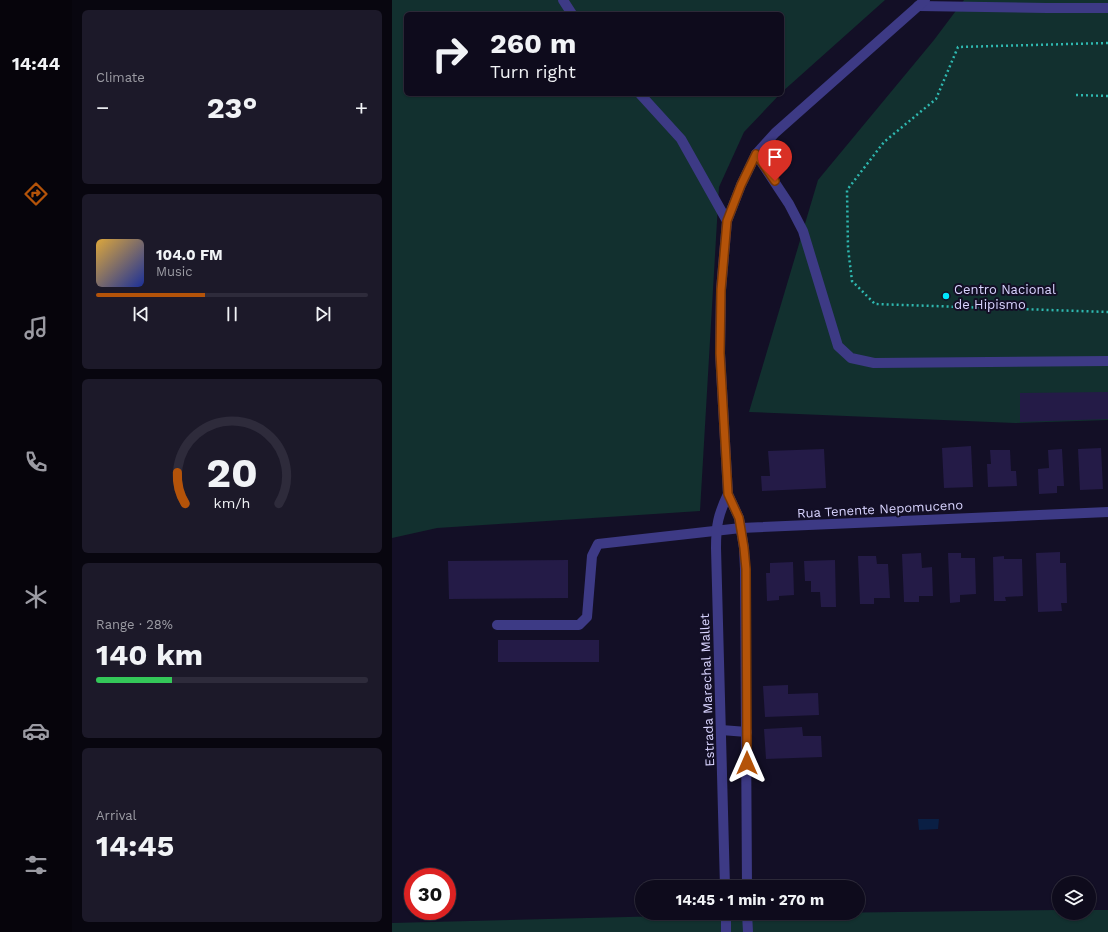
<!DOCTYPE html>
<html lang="en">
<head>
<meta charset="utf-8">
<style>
  :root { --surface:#0e0b1c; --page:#1c1929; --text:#f1f3f6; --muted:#9b9ba3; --line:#2e2b3b; --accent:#b45309 }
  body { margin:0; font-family:"Work Sans",sans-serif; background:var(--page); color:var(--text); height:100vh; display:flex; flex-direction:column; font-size:15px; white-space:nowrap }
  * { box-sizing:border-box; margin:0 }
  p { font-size:13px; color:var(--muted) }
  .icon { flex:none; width:22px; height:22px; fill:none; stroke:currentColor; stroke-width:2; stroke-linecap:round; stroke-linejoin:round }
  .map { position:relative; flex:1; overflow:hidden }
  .panel { display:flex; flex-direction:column; gap:10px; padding:10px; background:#08060f; width:320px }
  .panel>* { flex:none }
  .top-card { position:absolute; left:12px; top:12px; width:380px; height:84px; border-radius:6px; box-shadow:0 1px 3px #0004,0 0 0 1px var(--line); background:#0e0b1c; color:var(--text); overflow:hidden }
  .controls { position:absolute; left:660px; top:876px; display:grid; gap:8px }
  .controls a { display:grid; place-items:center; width:44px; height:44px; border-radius:50%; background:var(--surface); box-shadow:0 1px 3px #0004,0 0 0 1px var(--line); font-size:20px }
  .speed { position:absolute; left:12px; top:868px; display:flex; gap:8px; font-size:20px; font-weight:700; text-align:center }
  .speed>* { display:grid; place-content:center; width:52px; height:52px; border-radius:50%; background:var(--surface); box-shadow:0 1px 3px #0004,0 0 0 1px var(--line); line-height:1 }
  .speed .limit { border:6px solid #d22; background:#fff; color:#111 }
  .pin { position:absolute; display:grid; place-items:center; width:34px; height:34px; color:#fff; margin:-41px -17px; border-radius:50% 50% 50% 0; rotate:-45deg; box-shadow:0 0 4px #0007 }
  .pin .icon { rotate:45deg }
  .me { position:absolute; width:44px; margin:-22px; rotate:0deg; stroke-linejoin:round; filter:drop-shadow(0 0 3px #0008) }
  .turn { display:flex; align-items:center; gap:14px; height:84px; padding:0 20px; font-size:18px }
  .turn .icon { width:52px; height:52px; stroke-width:2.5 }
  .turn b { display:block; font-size:28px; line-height:34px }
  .big { font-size:30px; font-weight:700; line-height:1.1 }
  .panel .widget { flex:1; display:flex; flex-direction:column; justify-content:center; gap:6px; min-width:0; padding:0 14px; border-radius:6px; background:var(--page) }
  .panel .dial { align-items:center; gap:0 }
  .dial svg { height:104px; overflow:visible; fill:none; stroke:var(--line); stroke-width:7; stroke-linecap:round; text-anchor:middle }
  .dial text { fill:var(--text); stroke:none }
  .song { display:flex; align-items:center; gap:12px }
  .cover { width:48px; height:48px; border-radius:6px; background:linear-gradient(135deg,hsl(40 70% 55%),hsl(230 70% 35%)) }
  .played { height:4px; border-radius:2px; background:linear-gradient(90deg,var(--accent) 40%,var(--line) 40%) }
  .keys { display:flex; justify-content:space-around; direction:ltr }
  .heat { display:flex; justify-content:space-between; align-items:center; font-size:22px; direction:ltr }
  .charge { height:6px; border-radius:3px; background:linear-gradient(90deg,#34c759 28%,var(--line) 0) }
  .trip { position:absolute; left:243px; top:880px; width:230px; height:40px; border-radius:20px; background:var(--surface); box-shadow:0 1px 3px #0004,0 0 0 1px var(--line); font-weight:700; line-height:40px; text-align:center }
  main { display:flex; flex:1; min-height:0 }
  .tab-bar { display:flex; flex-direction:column; width:72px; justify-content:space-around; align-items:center; background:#06040b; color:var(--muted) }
  .tab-bar .icon { width:28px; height:28px }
  .tab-bar .active { color:var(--accent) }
  .tab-bar b { font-size:18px; color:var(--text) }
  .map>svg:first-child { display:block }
</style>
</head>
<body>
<main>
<nav class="tab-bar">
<b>14:44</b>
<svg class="icon active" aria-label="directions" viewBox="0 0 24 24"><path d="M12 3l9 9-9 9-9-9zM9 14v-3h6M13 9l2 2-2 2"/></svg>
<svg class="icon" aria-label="music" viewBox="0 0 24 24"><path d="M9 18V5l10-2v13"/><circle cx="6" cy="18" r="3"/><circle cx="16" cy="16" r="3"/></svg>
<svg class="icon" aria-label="phone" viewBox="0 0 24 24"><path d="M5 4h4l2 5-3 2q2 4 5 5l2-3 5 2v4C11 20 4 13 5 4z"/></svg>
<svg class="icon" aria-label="climate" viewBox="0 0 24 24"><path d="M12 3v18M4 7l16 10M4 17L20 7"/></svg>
<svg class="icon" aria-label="car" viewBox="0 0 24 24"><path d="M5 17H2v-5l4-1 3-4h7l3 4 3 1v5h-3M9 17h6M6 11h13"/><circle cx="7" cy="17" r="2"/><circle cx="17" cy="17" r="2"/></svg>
<svg class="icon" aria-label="filters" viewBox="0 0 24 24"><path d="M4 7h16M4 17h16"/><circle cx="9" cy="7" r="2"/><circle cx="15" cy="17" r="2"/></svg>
</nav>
<section class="panel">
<div class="widget"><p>Climate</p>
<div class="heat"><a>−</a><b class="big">23°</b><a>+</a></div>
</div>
<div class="widget">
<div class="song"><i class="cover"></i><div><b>104.0 FM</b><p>Music</p></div></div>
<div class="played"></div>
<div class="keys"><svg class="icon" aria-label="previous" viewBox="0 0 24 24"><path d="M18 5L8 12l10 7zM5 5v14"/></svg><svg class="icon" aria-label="pause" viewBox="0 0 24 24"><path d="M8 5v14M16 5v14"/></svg><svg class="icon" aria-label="next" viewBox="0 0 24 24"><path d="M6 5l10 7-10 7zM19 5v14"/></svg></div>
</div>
<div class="widget dial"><svg viewBox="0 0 100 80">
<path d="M14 69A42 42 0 1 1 86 69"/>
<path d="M14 69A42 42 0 0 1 8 45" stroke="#b45309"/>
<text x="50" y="56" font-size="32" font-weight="700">20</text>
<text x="50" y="72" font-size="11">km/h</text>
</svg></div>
<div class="widget"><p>Range · 28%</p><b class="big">140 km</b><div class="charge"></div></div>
<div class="widget"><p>Arrival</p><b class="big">14:45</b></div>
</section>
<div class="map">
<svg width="716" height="932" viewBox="0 0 716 932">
  <rect width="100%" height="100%" fill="#130f26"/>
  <g fill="#12302f">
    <polygon points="0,0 493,0 390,92 390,14 14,14 14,94 388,94 352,132 327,187 308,511 45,528 0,538"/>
    <polygon points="572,0 716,0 716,420 623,423 357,412 426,180 542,40"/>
    <polygon points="667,910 667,913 697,913 697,910 716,910 716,932 0,932 0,923 355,914"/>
  </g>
  <polygon fill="#0a1f44" points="526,819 547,819 546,829 527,830"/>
  <g fill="#241b47">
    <polygon points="716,392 716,419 628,422 628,393"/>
    <polygon points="579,446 581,487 552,488 550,448"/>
    <polygon points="709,448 711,489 688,490 686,449"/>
    <polygon points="432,449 434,488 370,491 369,476 378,476 376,451"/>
    <polygon points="670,449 672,486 665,486 665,493 647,494 646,469 657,468 656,450"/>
    <polygon points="598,450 618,450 619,471 624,471 625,486 596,487 595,464 599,464"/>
    <polygon points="668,552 668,563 674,563 675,603 669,603 670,611 646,612 644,553"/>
    <polygon points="529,553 530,568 540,567 541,596 527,596 527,602 512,602 510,554"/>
    <polygon points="556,553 569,553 569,558 583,558 584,594 568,595 568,602 558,603"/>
    <polygon points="466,556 484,556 485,564 496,564 498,598 482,598 482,604 468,604"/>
    <polygon points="612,556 612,559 630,559 631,596 613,597 614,601 602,601 601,557"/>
    <polygon points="176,560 176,598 57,599 56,561"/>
    <polygon points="443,560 444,607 429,607 428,592 419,592 419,581 413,581 412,561"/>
    <polygon points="401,562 402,595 387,596 387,600 375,601 374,573 378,573 378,563"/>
    <rect x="106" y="640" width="101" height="22"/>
    <polygon points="396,685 396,694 426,693 427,715 373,717 371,686"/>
    <polygon points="410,727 411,736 429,736 430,757 374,759 372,729"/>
  </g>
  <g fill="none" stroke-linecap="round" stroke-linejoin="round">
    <g stroke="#2fb8b0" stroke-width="2.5" stroke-dasharray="2 3" stroke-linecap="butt">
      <polyline points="716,43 566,47 544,99 492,142 455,190 456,248 460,281 483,304 716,312"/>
      <polyline points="684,95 716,96"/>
    </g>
    <g stroke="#3d3a85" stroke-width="10">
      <polyline points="171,0 180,14"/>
      <polyline points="526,6 655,8 716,8"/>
      <polyline points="248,94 289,139 335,221"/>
      <polyline points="364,154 397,204 411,231 446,346 459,358 482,363 716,361"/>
      <polyline points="105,625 187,625 195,617 200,556 206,544 349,528 716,512"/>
      <polyline points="329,730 355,732"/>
      <path d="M 333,887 L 324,548 C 324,525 326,515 336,494"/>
      <polyline points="355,887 353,569 352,548 347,518 336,494 328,353 329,290 335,221 349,185 364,154 383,133 533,0"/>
      <polyline points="334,913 334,932"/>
      <polyline points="355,913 356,932"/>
    </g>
  </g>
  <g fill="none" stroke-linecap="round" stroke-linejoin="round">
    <defs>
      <polyline id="route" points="355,763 354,569 352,548 347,518 336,494 328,353 329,290 335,221 349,185 364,154 383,181"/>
    </defs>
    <use href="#route" stroke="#753606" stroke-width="10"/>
    <use href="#route" stroke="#b45309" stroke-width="7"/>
  </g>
  <circle fill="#00e5ff" stroke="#130f26" stroke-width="1.5" cx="554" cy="296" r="4"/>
  <g text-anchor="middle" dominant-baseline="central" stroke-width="4" stroke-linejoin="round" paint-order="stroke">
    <g font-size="13" fill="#d9d4ff" stroke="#130f26" text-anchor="start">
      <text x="562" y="289">Centro Nacional<tspan x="562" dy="15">de Hipismo</tspan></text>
    </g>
    <g font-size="13" fill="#d9d4ff" stroke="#130f26">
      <text transform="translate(488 509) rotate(-3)">Rua Tenente Nepomuceno</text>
      <text transform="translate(315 690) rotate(-92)">Estrada Marechal Mallet</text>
    </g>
  </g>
</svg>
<div class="controls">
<a><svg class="icon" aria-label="layers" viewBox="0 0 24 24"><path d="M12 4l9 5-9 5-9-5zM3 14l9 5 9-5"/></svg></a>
</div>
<div class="speed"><div class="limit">30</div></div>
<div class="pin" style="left:383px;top:181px;background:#d93025"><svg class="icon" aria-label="arrive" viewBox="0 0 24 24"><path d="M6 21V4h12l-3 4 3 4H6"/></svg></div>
<svg class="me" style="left:355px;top:763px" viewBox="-20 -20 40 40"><path d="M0-17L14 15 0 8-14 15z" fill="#b45309" stroke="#fff" stroke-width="4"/></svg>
<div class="trip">14:45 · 1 min · 270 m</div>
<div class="top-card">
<div class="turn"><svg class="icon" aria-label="right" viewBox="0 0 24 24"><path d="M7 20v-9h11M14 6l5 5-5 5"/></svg><div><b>260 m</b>Turn right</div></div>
</div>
</div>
</main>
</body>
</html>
